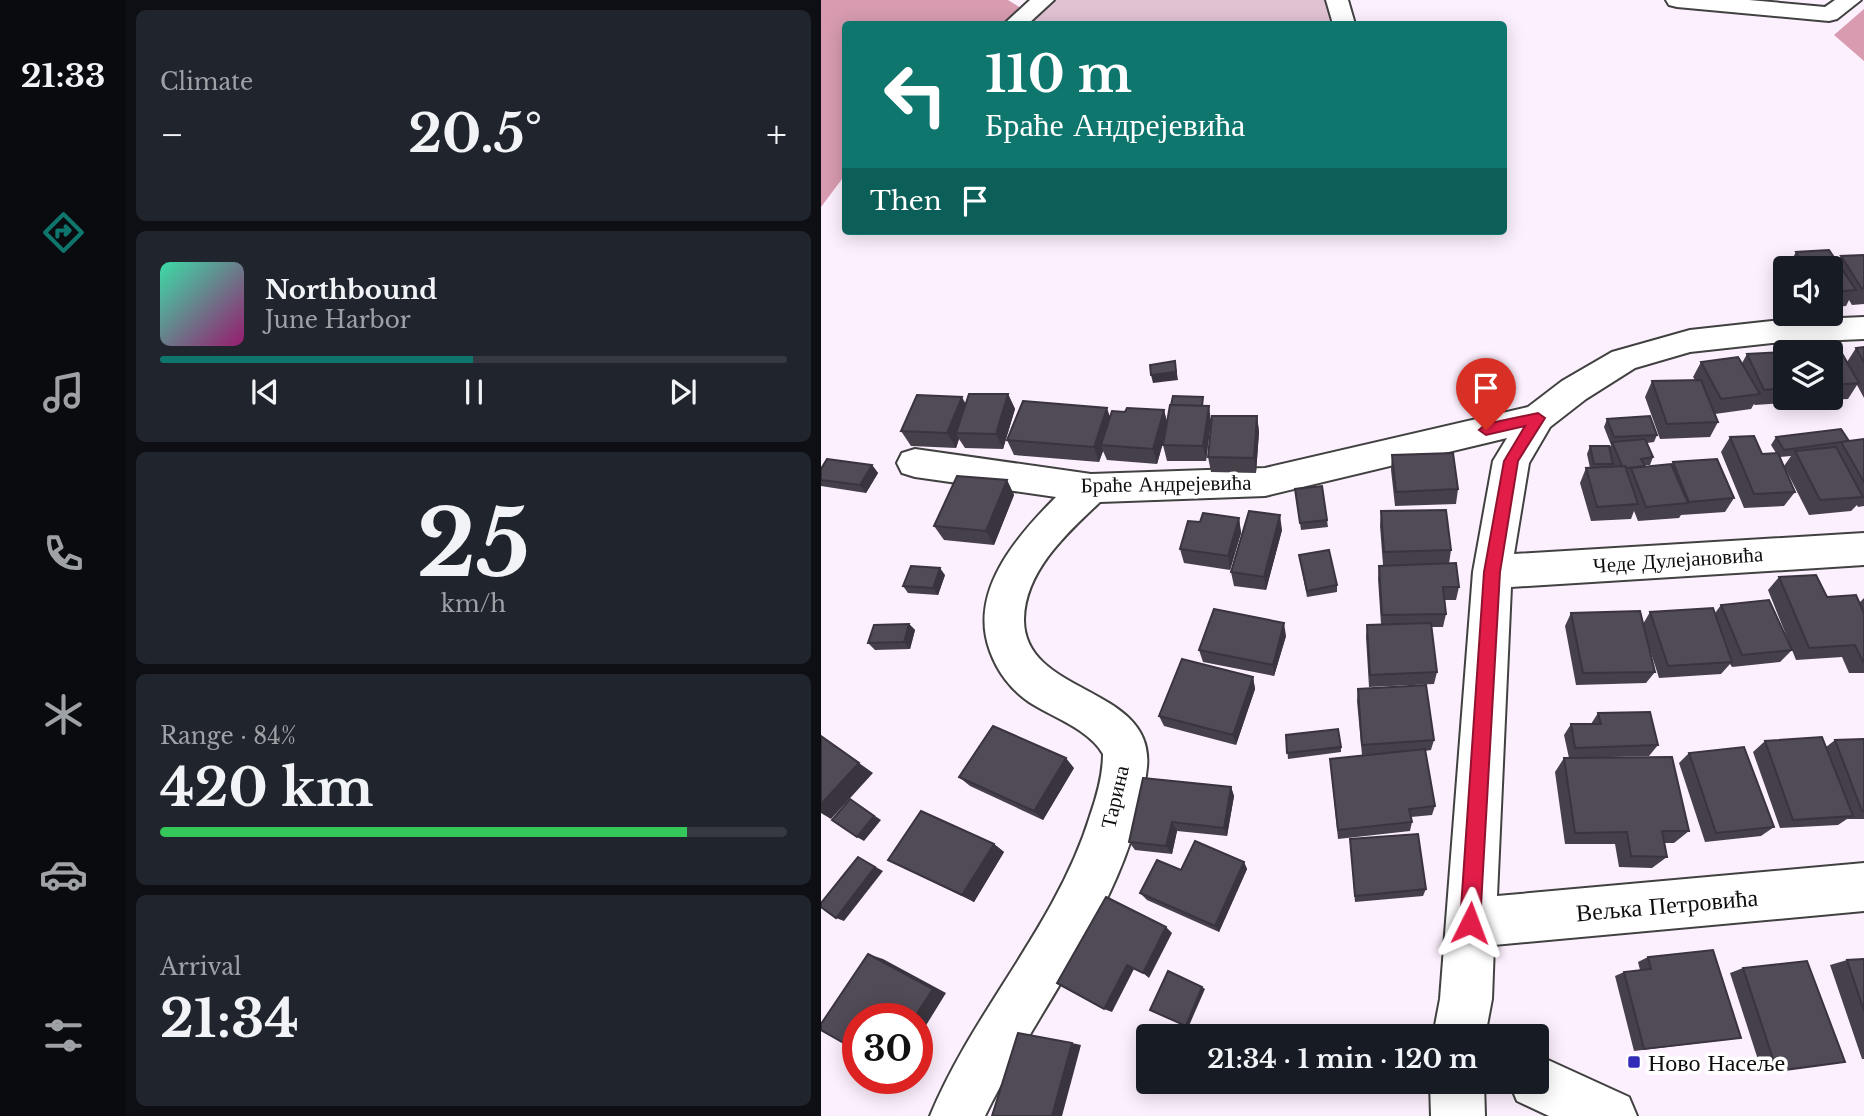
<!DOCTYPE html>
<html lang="en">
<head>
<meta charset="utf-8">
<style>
  :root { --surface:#171b24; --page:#20242c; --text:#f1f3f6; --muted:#9ea1a6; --line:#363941; --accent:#0f766e }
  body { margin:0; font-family:"Libre Baskerville",serif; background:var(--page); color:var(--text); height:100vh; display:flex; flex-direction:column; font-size:26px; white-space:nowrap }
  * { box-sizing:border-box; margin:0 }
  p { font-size:23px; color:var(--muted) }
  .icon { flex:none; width:38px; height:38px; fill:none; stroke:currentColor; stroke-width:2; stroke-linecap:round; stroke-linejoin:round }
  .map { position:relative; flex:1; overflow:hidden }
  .drawer { display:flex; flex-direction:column; gap:10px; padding:10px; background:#0d0f14; width:695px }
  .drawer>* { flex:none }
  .top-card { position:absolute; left:21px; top:21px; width:665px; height:214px; border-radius:7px; box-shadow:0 4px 18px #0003; background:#0f766e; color:#fff; overflow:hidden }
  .tools { position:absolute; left:952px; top:256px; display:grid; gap:14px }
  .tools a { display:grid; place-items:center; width:70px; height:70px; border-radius:7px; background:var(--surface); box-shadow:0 4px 18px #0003; font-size:35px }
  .speed { position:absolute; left:21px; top:1003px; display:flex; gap:14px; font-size:35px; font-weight:700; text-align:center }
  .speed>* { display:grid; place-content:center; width:91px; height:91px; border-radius:50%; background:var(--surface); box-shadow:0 4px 18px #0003; line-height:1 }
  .speed .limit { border:10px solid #d22; background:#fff; color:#111 }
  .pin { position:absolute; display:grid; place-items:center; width:60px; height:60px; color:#fff; margin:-72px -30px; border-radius:50% 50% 50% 0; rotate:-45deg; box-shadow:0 0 7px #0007 }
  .pin .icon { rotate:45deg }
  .me { position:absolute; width:77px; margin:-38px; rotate:3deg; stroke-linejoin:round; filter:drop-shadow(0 0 5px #0008) }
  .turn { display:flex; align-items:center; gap:24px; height:147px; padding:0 28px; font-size:32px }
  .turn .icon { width:91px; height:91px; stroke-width:2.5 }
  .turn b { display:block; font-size:49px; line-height:60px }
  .then { display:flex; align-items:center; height:66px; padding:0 28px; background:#0003; gap:14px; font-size:26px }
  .big { font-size:52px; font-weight:700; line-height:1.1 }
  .drawer .widget { flex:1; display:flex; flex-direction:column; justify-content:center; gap:10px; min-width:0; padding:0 24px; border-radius:10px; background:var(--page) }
  .drawer .dial { align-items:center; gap:0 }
  .dial b { font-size:91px; line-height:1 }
  .song { display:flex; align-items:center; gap:21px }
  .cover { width:84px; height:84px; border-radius:10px; background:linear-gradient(135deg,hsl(160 70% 55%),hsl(320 70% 35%)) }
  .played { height:7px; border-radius:4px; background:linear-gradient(90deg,var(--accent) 50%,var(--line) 50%) }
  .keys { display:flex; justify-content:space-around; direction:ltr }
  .heat { display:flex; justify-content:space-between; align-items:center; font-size:38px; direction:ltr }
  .charge { height:10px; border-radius:5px; background:linear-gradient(90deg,#34c759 84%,var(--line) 0) }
  .trip { position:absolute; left:315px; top:1024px; width:413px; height:70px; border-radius:7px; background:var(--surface); box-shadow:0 4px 18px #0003; font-weight:700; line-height:70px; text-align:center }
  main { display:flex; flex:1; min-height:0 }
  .tabs { display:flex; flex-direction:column; width:126px; justify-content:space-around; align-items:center; background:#090b0e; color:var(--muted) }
  .tabs .icon { width:49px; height:49px }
  .tabs .on { color:var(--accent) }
  .tabs b { font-size:32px; color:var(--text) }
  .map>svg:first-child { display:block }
</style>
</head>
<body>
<main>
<nav class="tabs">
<b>21:33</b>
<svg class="icon on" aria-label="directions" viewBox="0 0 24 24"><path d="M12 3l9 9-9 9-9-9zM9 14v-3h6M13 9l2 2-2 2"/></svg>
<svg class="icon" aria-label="music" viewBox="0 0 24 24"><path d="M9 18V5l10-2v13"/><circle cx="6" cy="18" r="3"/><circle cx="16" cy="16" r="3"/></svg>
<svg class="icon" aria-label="phone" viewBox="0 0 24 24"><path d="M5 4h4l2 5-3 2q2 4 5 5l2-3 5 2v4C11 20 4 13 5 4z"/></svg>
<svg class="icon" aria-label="climate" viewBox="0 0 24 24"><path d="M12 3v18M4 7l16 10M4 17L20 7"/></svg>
<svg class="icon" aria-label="car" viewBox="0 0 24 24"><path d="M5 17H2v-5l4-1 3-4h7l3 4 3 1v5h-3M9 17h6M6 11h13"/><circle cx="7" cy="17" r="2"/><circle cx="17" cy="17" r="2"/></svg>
<svg class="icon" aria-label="filters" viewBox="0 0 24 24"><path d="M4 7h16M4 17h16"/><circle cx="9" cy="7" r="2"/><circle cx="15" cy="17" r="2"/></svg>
</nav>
<section class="drawer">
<div class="widget"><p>Climate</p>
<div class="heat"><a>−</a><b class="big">20.5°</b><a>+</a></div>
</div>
<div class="widget">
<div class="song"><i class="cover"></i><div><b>Northbound</b><p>June Harbor</p></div></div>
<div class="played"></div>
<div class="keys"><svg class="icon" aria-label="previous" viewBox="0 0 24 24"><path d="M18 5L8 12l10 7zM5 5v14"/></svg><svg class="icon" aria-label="pause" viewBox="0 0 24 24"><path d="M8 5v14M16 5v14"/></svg><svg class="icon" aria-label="next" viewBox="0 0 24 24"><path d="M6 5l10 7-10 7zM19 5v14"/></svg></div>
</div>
<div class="widget dial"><b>25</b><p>km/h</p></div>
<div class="widget"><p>Range · 84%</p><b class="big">420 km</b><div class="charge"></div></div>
<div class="widget"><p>Arrival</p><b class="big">21:34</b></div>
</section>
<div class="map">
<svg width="1044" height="1116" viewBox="0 0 1044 1116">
  <rect width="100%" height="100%" fill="#fdf0fe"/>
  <g fill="#d89bb0">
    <polygon points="0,0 187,0 203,10 187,24 24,24 24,175 0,207"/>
    <polygon points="1043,9 1044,9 1043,61 1013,35"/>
  </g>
  <polygon fill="#e0c2d3" points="232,0 507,0 510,24 200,24"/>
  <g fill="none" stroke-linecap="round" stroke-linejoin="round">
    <defs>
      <g id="minor">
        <polygon points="209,0 233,0 207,24 183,24"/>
        <polygon points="505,0 527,0 534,24 512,24"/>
        <polygon points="845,0 928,0 1004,7 1014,0 1040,0 1016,19 1008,21 856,7 848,5"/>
        <path d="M 1044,317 L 1044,339 L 951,343 L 869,352 L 814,368 L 765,399 L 729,427 L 708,463 L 693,554 L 1044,533 L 1044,565 L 690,587 L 676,896 L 1044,863 L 1044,911 L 673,945 L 671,999 L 664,1036 L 612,1036 L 619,999 L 652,572 L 672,461 L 686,438 L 444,496 L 279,502 C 246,533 204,571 203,619 C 202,696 334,685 326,767 C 314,893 217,1006 164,1116 L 109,1116 C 152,1011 235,926 269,816 C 276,796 282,775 282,754 C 268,729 231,717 208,702 C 190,690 176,671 169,651 C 147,592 195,537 235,497 L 94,477 L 81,473 L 76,463 L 81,453 L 94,449 L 270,474 L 444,468 L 707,407 L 741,381 L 791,352 L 869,330 L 951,321 Z"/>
        <polygon points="716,1055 808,1097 816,1116 728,1116 696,1101 688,1082 716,1082"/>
        <polygon points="609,1082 663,1082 664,1116 610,1116"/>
      </g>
    </defs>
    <use href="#minor" stroke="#414141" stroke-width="4"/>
    <use href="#minor" fill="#fff" fill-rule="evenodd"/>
  </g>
  <g fill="#46404b">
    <polygon points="975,252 1016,263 1020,256 1043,255 1043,304 1031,305 1028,300 1025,306 1010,307 1010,268 966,268"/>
    <polygon points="1043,347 1043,398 1036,385 1027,399 985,401 983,397 1010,397 1010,352 1026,362 1035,348"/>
    <polygon points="964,352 964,397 979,397 976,402 934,405 933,404 930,409 894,414 897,422 889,437 839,439 824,397 831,381 874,380 872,377 880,362 921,363 926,354"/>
    <polygon points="187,394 194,409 182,449 144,448 138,439 135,448 90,446 80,431 144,404"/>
    <polygon points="384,405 390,421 385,461 346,461 342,445 345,432 336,464 286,460 282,451 278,462 193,455 186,440 304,412 343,410 346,424"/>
    <polygon points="436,416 438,432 435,473 390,472 387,457"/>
    <polygon points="786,419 836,435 833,442 826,443 832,457 829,465 823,465 823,467 850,465 852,462 913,498 904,512 860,515 858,518 817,521 813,511 810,519 770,521 759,483 765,468 769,468 766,454 769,446 788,448 790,445 783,427"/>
    <polygon points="909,437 941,454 955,453 950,445 955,437 1028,441 1043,439 1043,506 1037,507 1036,505 1030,511 988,515 963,466 970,456 959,457 974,492 963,506 923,508 900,452"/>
    <polygon points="571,455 637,489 635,504 574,506 570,470"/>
    <polygon points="51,465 57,473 45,493 0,486 0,480"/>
    <polygon points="186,480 193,495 173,545 123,540 113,526"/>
    <polygon points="474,489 506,520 507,527 480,530"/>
    <polygon points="560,511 630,550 628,564 638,587 635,600 623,600 625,614 622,627 610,627 616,672 613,684 548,687 545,637 546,625 560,624 557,579 558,566 562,565 559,526"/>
    <polygon points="418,518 420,533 409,570 363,563 359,549 379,522"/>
    <polygon points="461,530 445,590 413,586 410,572"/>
    <polygon points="478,555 516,585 516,592 486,597"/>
    <polygon points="124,575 117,595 87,593 82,586"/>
    <polygon points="958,577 1006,597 1038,603 1043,598 1043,673 1028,673 1021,657 975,660 947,590"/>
    <polygon points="900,605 971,650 959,662 911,667 909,664 900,674 838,678 824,634 834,672 825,683 755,685 744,626 750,613 822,624 829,612 894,613"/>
    <polygon points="88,624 94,630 89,649 54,650 47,643"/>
    <polygon points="465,636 453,676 382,662 378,650"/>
    <polygon points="432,677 434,689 415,745 343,726 338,716"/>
    <polygon points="537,689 613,740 610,750 604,751 614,806 611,815 590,817 591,822 589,831 517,839 509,759 568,753 541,755 536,701"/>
    <polygon points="777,713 837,745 828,756 748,758 743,735 750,724 770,724"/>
    <polygon points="465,735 520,747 520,752 467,759"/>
    <polygon points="1043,739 1043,819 1026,819 1017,825 959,828 932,752 944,741 1005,747 1014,740"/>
    <polygon points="868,753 953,827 940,836 884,842 858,763"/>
    <polygon points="743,758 868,831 853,843 843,843 846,857 831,868 798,867 794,844 744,844 734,772"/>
    <polygon points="253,768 222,820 149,786 138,777"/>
    <polygon points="410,787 413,796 406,836 356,831 351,854 314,850 308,842"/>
    <polygon points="529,839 605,889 602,896 534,902"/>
    <polygon points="173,844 183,852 153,902 67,860"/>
    <polygon points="423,862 426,869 398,932 326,900 319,893 360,870"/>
    <polygon points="827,957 920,1038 813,1051 794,976 803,972 819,970 817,962"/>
    <polygon points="1043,959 1043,1059 1041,1059 1009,965 1026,960"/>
    <polygon points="922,968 956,1071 941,1072 909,973"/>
  </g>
  <g fill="#39343d">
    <polygon points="354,361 357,380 332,383 330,375"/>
    <polygon points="187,394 194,409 182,449 175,434"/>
    <polygon points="141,397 149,412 135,433 138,439 135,448 126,433"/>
    <polygon points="388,406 390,421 385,461 382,446"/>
    <polygon points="286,408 291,423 280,445 282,451 278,462 273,447"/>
    <polygon points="343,410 347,425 336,464 332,449"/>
    <polygon points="436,416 438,432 435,473 433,458"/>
    <polygon points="51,465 57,473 45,493 39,485"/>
    <polygon points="186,480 193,495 173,545 165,531"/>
    <polygon points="459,515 461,530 445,590 443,577"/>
    <polygon points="418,518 420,533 409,570 407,556"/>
    <polygon points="119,568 124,575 117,595 112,588"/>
    <polygon points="463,623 465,636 453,676 452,665"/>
    <polygon points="88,624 94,630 89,649 83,642"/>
    <polygon points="432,677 434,689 415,745 412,735"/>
    <polygon points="245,758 253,768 222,820 213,811"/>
    <polygon points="38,763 52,773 10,819 0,813 0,804"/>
    <polygon points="410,787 413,796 406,836 403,828"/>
    <polygon points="29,799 60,820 43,841 36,837"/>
    <polygon points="351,822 356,831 351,854 345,846"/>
    <polygon points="173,844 183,852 153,902 141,895"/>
    <polygon points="44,861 62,871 23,921 15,918"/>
    <polygon points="423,862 426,869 398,932 394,926"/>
    <polygon points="345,927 351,933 328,978 322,973"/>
    <polygon points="47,954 62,959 125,993 96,1040 96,1018 93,1018"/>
    <polygon points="306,965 313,969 291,1012 283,1009"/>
    <polygon points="381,987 384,989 367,1028 365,1026"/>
    <polygon points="251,1043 260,1045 241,1116 231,1116"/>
  </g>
  <g fill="#514b57" stroke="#39343d" stroke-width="2">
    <polygon points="1008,250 1035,290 1010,292 1010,268 984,268 975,252"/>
    <polygon points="1043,255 1043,288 1041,289 1020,256"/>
    <polygon points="1043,347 1043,362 1035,348"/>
    <polygon points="1019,350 1038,383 1010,385 1010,352 980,352"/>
    <polygon points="964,352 964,388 943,390 926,354"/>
    <polygon points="917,357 939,394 900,399 880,362"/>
    <polygon points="354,361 355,372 330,375 329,365"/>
    <polygon points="880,380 897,422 846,424 831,381"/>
    <polygon points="148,394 187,394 175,434 135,433"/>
    <polygon points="96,395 141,397 126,433 80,431"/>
    <polygon points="352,396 382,397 381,406 350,405"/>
    <polygon points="202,401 286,408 273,447 186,440"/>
    <polygon points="349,405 388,406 382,446 342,445"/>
    <polygon points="306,408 343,410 332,449 280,445 291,411 304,412"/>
    <polygon points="391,416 436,416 433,458 387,457"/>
    <polygon points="829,416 836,435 793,437 786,419"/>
    <polygon points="1020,429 1028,441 963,450 955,437"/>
    <polygon points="933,436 941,454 957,453 974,492 933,494 909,437"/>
    <polygon points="824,439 832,457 820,459 824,466 805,468 804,466 801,466 791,442"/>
    <polygon points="1043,439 1043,482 1020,442"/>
    <polygon points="769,446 788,446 792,464 773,464"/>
    <polygon points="1015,447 1042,497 999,500 974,451"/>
    <polygon points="632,453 637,489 575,492 571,455"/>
    <polygon points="6,459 51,465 39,485 0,480 0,469"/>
    <polygon points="896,459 913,498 868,502 852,462"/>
    <polygon points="850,464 867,503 825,507 810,468"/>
    <polygon points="804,466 817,504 776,507 765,468"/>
    <polygon points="136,476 186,480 165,531 113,526"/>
    <polygon points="501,486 506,520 479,523 474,489"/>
    <polygon points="625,510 630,550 563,552 560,511"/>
    <polygon points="428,511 459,515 443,577 410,572"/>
    <polygon points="382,513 418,518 407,556 359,549 367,521 379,522"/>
    <polygon points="508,550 516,585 486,591 478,555"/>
    <polygon points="635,563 638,587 622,587 625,614 561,615 558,566"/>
    <polygon points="90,566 119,568 112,588 82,586"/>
    <polygon points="995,575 1006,597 1035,595 1043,613 1043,661 1042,662 1034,645 988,648 958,577"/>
    <polygon points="948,600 971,650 921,655 900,605"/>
    <polygon points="892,608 911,662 847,666 829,612"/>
    <polygon points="393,609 463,623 452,665 378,650"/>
    <polygon points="819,611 834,672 762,673 750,613"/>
    <polygon points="610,623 616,672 549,675 546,625"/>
    <polygon points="88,624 83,642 47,643 53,625"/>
    <polygon points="361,659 432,677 412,735 338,716"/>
    <polygon points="605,685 613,740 541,745 537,689"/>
    <polygon points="829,712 837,745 754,748 750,724 780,724 777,713"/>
    <polygon points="172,726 245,758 213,811 138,777"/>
    <polygon points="517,729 520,747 466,753 465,735"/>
    <polygon points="0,736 38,763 0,804"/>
    <polygon points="1001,737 1032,816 972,820 944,741"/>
    <polygon points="1043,739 1043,811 1041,811 1014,740"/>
    <polygon points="923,747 953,827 895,833 868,753"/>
    <polygon points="604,749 614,806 588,809 591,822 517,830 509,759"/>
    <polygon points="851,757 868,831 841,831 846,857 810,856 806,832 754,833 743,758"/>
    <polygon points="322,778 410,787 403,828 351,822 345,846 308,842"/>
    <polygon points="29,799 53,816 36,837 11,820"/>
    <polygon points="100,811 173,844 141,895 67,860"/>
    <polygon points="597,834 605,889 534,896 529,839"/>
    <polygon points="374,841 423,862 394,926 319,893 336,860 360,870"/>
    <polygon points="37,857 54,867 15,918 0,907 0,903"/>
    <polygon points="285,897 345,927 322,973 306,965 283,1009 236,983"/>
    <polygon points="892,950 920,1038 823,1049 803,972 830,969 827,957"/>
    <polygon points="47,954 112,989 93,1018 37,1018 37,1051 0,1030 0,1024"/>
    <polygon points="1043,959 1043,1011 1026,960"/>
    <polygon points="986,961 1024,1062 956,1071 922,968"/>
    <polygon points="347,971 381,987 365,1026 329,1010"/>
    <polygon points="197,1033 251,1043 231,1116 171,1116"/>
  </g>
  <polygon fill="#e11d48" stroke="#92132f" stroke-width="2" points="717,413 724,418 697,461 679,572 659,923 656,930 649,933 642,930 639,923 663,572 683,461 704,426 665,435 658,430 665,424"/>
  <rect fill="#332cb9" stroke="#fff" stroke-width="2.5" x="806" y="1055" width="14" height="14" rx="3.5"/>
  <g text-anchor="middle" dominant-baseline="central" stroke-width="7" stroke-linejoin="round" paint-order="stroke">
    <g font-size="21" fill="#0e0e0e" stroke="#fff">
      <text transform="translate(345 484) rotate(-1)">Браће Андрејевића</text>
      <text transform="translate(857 560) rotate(-4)">Чеде Дулејановића</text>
      <text transform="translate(294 797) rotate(-77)">Тарина</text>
    </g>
    <g font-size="24" fill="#0e0e0e" stroke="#fff">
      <text transform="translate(846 905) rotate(-5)">Вељка Петровића</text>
    </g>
    <g font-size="24" fill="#0e0e0e" stroke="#fff" text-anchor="start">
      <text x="827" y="1062">Ново Насеље</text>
    </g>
  </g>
</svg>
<div class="tools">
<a><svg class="icon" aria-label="sound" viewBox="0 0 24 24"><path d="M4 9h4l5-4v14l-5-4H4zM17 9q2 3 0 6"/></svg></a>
<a><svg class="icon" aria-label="layers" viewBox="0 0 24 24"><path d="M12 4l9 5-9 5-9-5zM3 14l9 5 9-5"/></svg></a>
</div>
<div class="speed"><div class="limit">30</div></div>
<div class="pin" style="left:665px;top:430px;background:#d93025"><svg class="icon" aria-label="arrive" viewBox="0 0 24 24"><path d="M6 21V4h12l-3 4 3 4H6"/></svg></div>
<svg class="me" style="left:649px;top:923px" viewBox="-20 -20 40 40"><path d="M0-17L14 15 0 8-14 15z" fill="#e11d48" stroke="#fff" stroke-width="4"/></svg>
<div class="trip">21:34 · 1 min · 120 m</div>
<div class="top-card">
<div class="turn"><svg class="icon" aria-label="left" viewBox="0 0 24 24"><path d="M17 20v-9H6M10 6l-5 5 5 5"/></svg><div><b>110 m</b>Браће Андрејевића</div></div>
<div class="then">Then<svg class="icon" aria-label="arrive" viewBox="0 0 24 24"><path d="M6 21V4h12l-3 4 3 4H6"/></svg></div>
</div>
</div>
</main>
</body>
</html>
